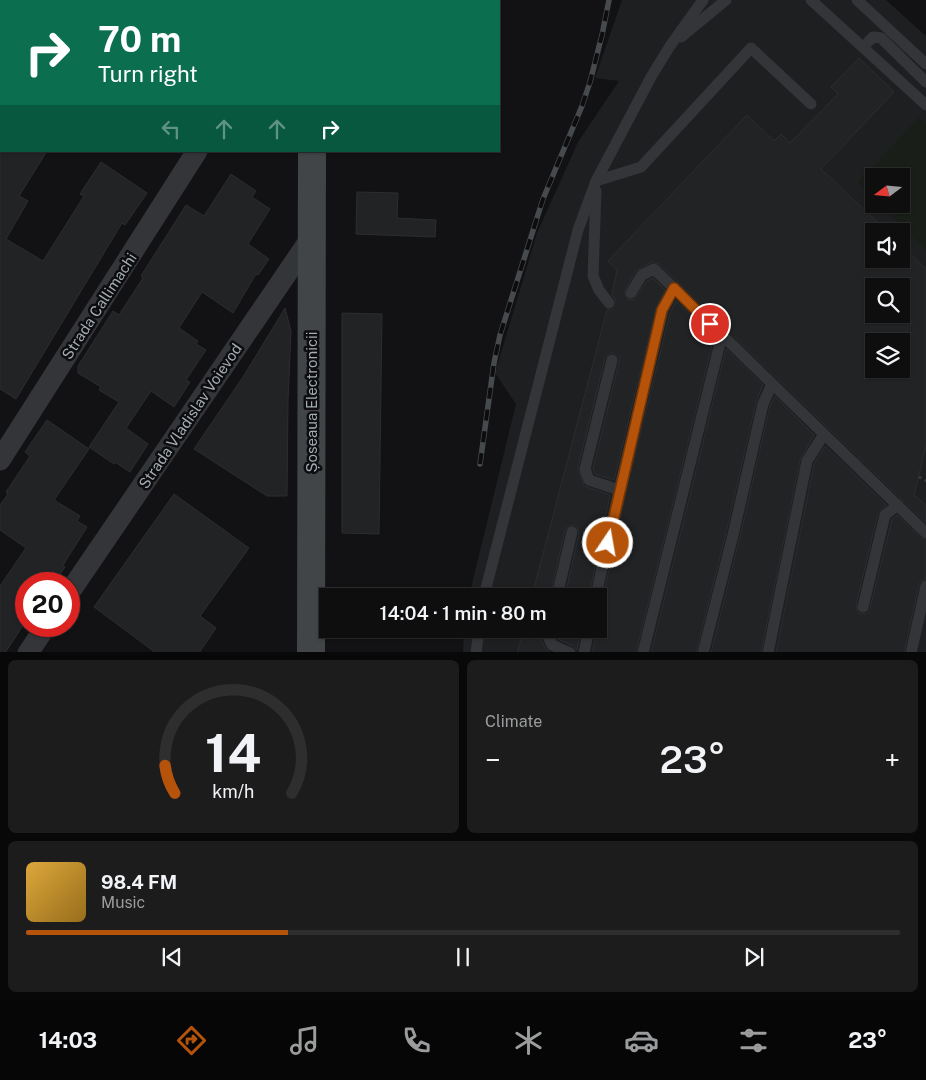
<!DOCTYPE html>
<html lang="en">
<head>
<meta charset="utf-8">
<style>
  :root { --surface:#0e0e0f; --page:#1c1c1d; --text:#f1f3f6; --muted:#9b9c9e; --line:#2e2e2f; --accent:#b45309 }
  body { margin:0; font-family:"Public Sans",sans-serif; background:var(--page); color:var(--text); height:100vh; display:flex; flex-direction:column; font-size:19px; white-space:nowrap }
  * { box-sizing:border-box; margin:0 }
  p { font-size:16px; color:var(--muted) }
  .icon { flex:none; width:28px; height:28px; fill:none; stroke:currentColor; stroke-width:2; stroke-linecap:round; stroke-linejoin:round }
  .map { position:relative; height:652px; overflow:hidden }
  .drawer { display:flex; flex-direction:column; gap:8px; padding:8px; background:#080808; flex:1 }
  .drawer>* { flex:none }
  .top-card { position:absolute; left:0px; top:0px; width:500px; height:152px; box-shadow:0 1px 4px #0004,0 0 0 1px var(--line); background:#0b6e4f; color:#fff; overflow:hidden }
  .needle { width:32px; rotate:254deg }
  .buttons { position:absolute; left:865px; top:168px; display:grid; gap:10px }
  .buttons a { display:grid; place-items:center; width:45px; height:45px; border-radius:0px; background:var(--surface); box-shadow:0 1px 4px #0004,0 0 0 1px var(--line); font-size:25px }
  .speed { position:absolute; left:15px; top:572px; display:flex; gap:10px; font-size:25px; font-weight:700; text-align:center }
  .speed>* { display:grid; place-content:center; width:65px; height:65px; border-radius:50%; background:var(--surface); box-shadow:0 1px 4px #0004,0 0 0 1px var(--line); line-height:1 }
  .speed .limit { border:8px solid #d22; background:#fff; color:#111 }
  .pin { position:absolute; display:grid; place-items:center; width:42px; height:42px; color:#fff; margin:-21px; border:2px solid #fff; border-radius:50%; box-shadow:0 1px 5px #0007 }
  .me { position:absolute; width:55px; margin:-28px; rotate:12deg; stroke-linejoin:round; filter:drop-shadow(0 0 4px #0008) }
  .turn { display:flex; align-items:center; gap:18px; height:105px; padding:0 15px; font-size:22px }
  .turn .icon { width:65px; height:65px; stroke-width:2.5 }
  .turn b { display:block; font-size:35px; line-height:42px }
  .lanes { display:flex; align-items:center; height:48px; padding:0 15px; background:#0003; justify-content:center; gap:25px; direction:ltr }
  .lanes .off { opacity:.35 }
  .big { font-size:38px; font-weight:600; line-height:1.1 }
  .drawer .widget { flex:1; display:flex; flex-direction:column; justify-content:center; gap:8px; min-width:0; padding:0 18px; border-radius:8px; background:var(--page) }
  .drawer .dial { align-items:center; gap:0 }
  .dial svg { height:130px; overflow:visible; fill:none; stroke:var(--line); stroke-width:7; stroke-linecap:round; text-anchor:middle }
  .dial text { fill:var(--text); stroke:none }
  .song { display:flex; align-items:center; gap:15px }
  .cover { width:60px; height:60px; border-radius:8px; background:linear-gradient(135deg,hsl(40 70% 55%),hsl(40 70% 35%)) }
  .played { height:5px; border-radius:2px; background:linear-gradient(90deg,var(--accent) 30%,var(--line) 30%) }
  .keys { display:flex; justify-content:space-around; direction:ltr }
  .heat { display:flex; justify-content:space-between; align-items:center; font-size:28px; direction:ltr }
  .drawer .tiles { flex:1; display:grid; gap:8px; grid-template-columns:1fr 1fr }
  .widget:last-child { grid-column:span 2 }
  .trip { position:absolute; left:319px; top:588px; width:288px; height:50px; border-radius:0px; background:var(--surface); box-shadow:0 1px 4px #0004,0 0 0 1px var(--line); font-weight:600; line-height:50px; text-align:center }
  .tab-bar { display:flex; height:80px; justify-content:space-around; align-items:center; background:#060606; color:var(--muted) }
  .tab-bar .icon { width:35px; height:35px }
  .tab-bar .current { color:var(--accent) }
  .tab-bar b { font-size:22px; color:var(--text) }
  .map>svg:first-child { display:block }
</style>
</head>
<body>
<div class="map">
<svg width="926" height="653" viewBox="0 0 926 653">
  <rect width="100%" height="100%" fill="#121214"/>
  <path fill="#1e1f21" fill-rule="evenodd" d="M 622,0 L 886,0 L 926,36 L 926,652 L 463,653 L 464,629 L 598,629 L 598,596 L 469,596 L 516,404 L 495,373 L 537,233 L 578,142 L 619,81 L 595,78 ZM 874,176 L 901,176 L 901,204 L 874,204 ZM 874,231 L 901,231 L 901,259 L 874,259 ZM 874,286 L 901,286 L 901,314 L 874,314 ZM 874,341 L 901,341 L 901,369 L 874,369 Z"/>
  <polygon fill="#191e18" points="919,117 926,124 926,250 879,204 901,204 901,176 874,176 874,198 858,183"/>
  <g fill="#222325" stroke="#2c2d30" fill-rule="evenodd">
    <path d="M 859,58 L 894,92 L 821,169 L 887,231 L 874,231 L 874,259 L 901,259 L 901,245 L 926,269 L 926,446 L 914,495 L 926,505 L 926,523 L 659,264 L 651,262 L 636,271 L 624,292 L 627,299 L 634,300 L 647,281 L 653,278 L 665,290 L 656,308 L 614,480 L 595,474 L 593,469 L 619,362 L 619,357 L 614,353 L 609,353 L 605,358 L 578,467 L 584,486 L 610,495 L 589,596 L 565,596 L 579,534 L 577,527 L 573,525 L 567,527 L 565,530 L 550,596 L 532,596 L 607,310 L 613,309 L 616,305 L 616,302 L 612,294 L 617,270 L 608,261 L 747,115 L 774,141 L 781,134 L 790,143 L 838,94 L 831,87 ZM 874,286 L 901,286 L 901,314 L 874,314 ZM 874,341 L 901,341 L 901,369 L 874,369 Z"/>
    <polygon points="0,151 47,151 19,196 28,201 6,239 43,261 84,196 80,194 101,162 147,193 125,225 122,223 16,399 0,389"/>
    <polygon points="231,174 256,191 252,197 270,209 248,244 269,259 258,275 256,274 233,313 202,292 179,328 198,341 196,344 206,350 186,380 190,382 174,407 151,391 126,428 148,444 130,472 115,462 114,464 89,447 119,402 99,390 101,387 78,373 78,366 113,311 119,315 143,278 141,276 186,205 204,216"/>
    <polygon points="357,192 398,193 397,218 436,220 435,237 356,234"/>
    <polygon points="676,301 714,337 636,653 592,653 598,629 598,603 603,598 626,492 670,313"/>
    <polygon points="285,308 291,331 288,400 287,496 267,496 194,449 243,377"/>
    <polygon points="342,313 382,314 379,534 342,533"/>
    <polygon points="726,349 763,385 756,402 726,533 696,653 651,653"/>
    <polygon points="775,396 814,435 800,460 761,653 711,653 740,537 770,406"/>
    <polygon points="47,420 89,449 54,500 80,516 77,521 87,527 63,565 65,567 53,584 26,584 26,621 5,653 0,653 0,586 26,548 0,530 0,505 8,494 6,492 30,456 25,452"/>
    <polygon points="825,446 886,505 878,513 856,605 858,613 866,614 870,609 892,519 897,515 921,538 926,540 926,579 921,581 919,584 904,653 776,653 814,464"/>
    <polygon points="174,494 249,548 200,616 216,628 199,653 156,653 94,607"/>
    <polygon points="524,629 542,629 541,639 545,648 550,653 517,653"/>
    <polygon points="557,629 581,629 577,650 573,646 558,639 556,635"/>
  </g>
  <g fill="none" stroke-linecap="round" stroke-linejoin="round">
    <polyline stroke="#393c3f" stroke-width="3" stroke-dasharray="2.5 4" stroke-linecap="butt" points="919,477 926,481"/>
    <g stroke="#333539" stroke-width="11">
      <polyline points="811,0 926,105"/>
      <polyline points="857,0 926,64"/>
      <polyline points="681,37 726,0"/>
      <polyline points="868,42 873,37 881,38 926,82"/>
      <polyline points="596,181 641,167 751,48 811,104"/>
      <polyline points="596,191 593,276 599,290 609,303"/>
      <polyline points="631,293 642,275 654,269 926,533"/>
      <polyline points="612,360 585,469 589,480 619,490"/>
      <polyline points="484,596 578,230 596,181 651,77 670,46 703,0"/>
      <polyline points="557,596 572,532"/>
      <polyline points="596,596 619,490 663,310 674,288"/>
      <polyline points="863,607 885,515 898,505"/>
      <polyline points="550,629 548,636 552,645 570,653"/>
      <polyline points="476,653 479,629"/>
      <polyline points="584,653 589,629"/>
      <polyline points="643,653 722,335"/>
      <polyline points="703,653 733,535 763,404 772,384"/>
      <polyline points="768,653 807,461 824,434"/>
      <polyline points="911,653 926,586"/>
    </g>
    <g stroke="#333539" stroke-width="21">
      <polyline points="64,1 65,0"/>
      <polyline points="291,1 292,0"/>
      <polyline points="0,103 1,101"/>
      <polyline points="0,460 197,151"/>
      <polyline points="69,593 311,238"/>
      <polyline points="28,653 46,626"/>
    </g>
    <g stroke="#414548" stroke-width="28">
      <polyline points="314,1 314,0"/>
      <polyline points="311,653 312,151"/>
    </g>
    <defs>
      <polyline id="rail" points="480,464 494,363 500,335 543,199 582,106 590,82 602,35 609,0"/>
    </defs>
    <use href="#rail" stroke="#464a4d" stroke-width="5.5"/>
    <use href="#rail" stroke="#0d0d0f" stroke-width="4" stroke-dasharray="11" stroke-linecap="butt"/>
  </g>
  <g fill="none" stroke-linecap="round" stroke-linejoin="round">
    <defs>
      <polyline id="route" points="608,543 662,310 674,288 710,324"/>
    </defs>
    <use href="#route" stroke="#753606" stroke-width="12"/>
    <use href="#route" stroke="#b45309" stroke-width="9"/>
  </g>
  <g text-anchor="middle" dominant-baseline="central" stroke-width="5" stroke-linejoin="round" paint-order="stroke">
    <g font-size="15" fill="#a4adb4" stroke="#0d0d0f">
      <text transform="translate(99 306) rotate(-57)">Strada Callimachi</text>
      <text transform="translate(311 402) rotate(-90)">Șoseaua Electronicii</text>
      <text transform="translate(190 416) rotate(-56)">Strada Vladislav Voievod</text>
    </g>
  </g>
</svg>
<div class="buttons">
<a><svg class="needle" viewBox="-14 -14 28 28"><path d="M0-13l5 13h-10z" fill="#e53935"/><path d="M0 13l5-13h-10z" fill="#9b9c9e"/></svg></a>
<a><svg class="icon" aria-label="sound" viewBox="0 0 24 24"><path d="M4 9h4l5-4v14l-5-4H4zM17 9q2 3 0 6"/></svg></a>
<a><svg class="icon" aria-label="search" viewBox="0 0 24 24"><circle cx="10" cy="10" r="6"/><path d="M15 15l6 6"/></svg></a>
<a><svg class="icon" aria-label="layers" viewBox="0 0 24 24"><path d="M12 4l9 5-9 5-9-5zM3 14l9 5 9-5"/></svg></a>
</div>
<div class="speed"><div class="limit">20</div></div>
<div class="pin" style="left:710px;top:324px;background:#d93025"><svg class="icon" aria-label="arrive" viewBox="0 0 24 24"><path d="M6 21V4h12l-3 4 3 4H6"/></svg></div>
<svg class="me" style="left:608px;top:543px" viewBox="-20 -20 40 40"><circle r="17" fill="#b45309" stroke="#fff" stroke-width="3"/><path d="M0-11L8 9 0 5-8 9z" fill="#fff"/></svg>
<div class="trip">14:04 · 1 min · 80 m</div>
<div class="top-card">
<div class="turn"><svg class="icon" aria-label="right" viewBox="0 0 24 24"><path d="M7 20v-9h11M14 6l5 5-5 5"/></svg><div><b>70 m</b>Turn right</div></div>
<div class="lanes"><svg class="icon off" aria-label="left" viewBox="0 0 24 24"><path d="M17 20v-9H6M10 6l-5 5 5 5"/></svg><svg class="icon off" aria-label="ahead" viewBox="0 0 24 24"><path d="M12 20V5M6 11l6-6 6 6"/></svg><svg class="icon off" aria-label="ahead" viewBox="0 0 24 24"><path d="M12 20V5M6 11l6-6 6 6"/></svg><svg class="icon" aria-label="right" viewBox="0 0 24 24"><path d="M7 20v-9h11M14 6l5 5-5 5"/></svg></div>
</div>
</div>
<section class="drawer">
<div class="tiles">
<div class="widget dial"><svg viewBox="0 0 100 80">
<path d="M14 69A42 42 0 1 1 86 69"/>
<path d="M14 69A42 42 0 0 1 8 52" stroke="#b45309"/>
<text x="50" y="56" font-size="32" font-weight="700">14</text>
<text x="50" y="72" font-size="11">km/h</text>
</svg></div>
<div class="widget"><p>Climate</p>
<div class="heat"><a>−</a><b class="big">23°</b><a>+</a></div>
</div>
<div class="widget">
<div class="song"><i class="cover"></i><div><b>98.4 FM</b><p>Music</p></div></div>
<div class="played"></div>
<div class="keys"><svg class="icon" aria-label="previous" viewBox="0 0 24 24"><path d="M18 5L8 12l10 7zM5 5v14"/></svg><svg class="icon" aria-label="pause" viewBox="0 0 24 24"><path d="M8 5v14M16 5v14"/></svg><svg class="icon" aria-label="next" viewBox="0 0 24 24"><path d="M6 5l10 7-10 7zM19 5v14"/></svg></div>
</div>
</div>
</section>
<nav class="tab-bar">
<b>14:03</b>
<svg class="icon current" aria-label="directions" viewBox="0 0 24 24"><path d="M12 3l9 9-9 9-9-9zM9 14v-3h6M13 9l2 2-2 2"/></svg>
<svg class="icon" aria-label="music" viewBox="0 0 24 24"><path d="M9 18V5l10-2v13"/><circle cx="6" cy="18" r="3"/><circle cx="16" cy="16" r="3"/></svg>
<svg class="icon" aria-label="phone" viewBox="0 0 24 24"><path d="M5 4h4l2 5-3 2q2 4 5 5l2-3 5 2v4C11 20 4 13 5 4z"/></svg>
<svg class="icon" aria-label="climate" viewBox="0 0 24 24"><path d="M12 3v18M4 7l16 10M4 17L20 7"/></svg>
<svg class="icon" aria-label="car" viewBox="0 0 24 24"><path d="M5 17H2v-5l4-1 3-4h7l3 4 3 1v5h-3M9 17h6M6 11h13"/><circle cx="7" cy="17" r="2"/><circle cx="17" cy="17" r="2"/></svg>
<svg class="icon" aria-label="filters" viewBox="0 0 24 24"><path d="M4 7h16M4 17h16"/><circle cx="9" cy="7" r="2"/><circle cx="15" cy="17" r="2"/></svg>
<b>23°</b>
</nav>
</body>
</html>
